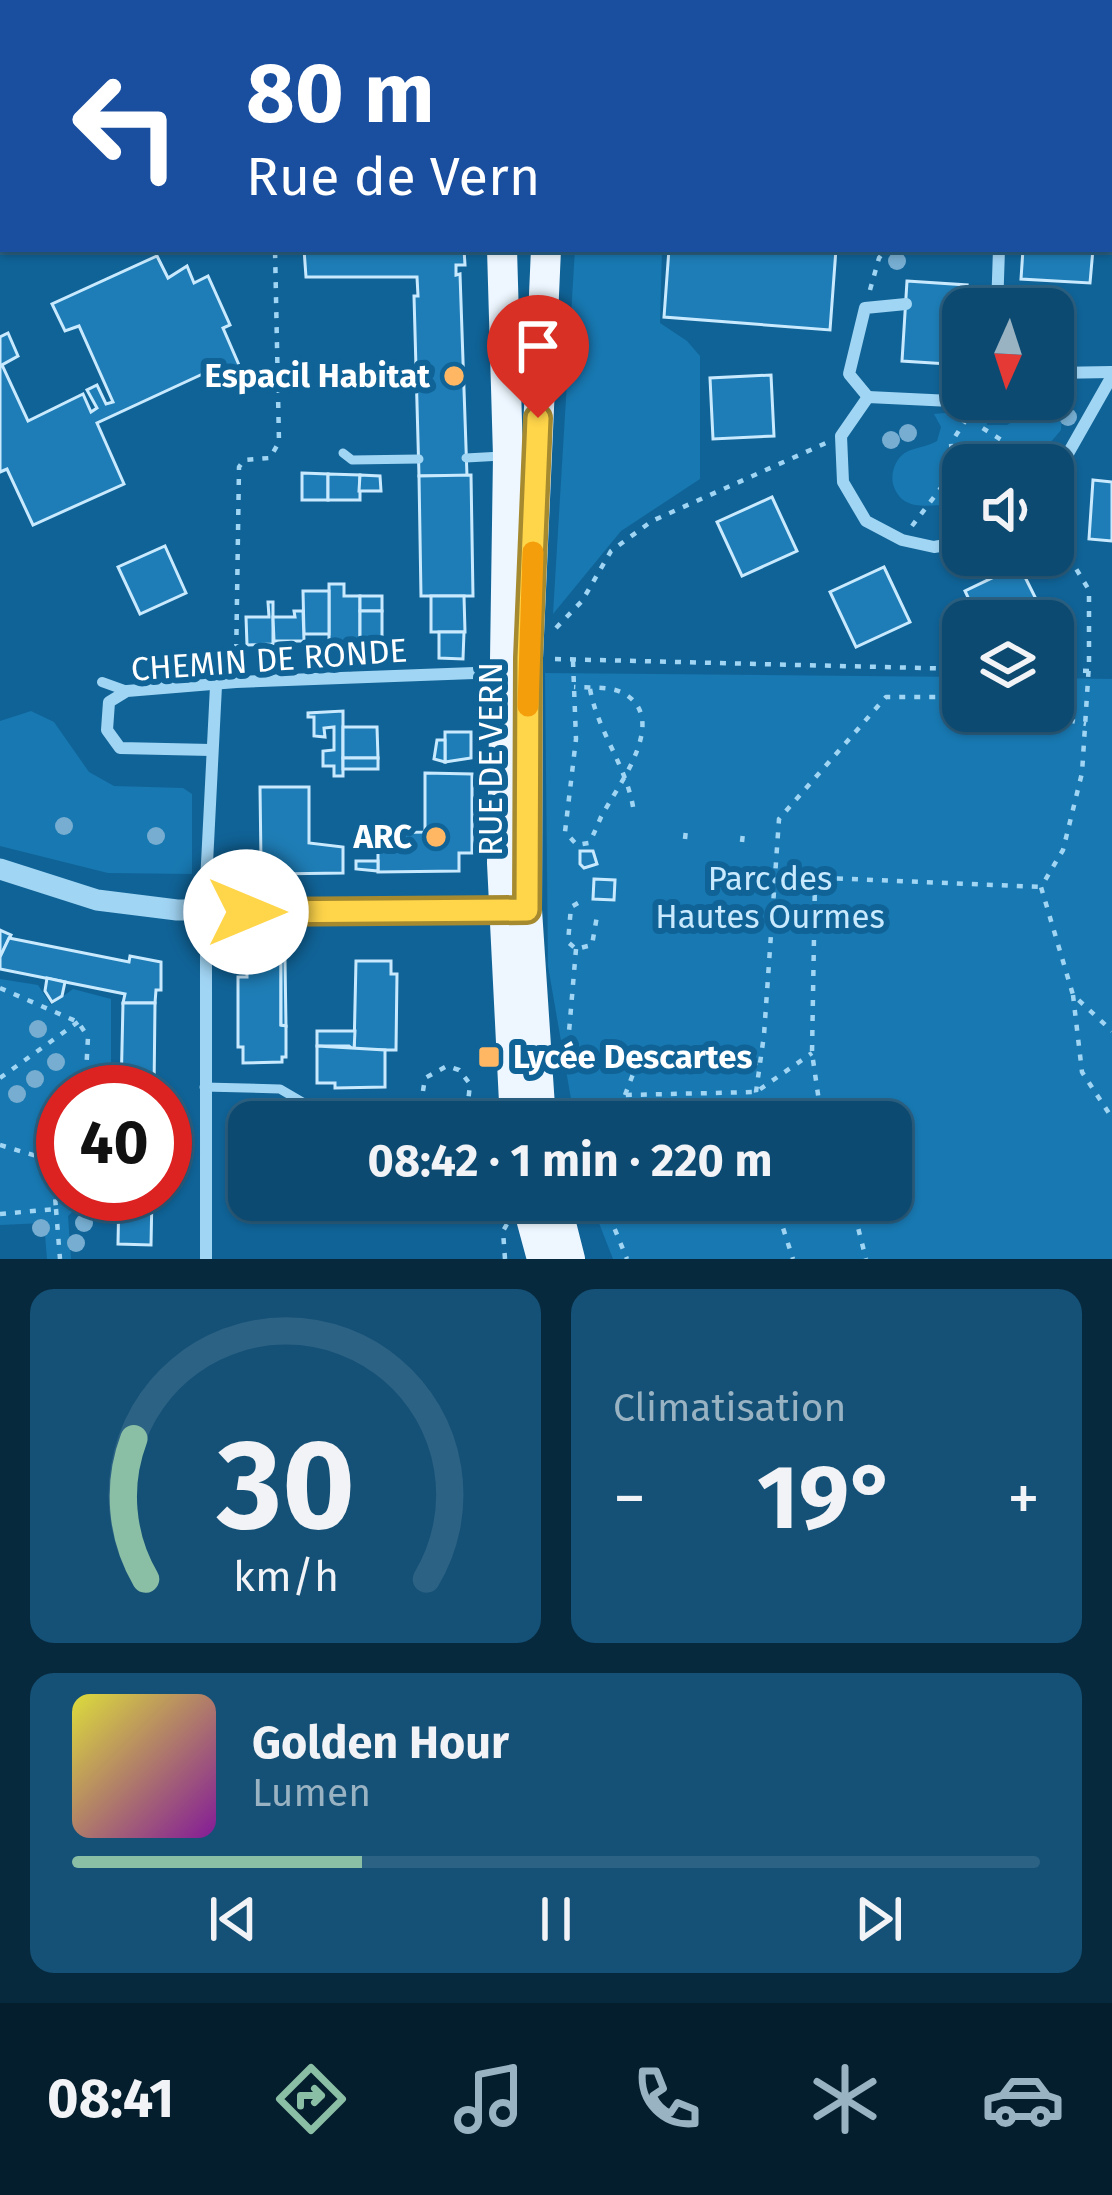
<!DOCTYPE html>
<html lang="fr">
<head>
<meta charset="utf-8">
<style>
  :root { --surface:#0c4a71; --page:#155176; --text:#f1f3f6; --muted:#9ab3c3; --line:#2c6284; --accent:#8abfa5 }
  body { margin:0; font-family:"Fira Sans",sans-serif; background:var(--page); color:var(--text); height:100vh; display:flex; flex-direction:column; font-size:45px; white-space:nowrap }
  * { box-sizing:border-box; margin:0 }
  p { font-size:39px; color:var(--muted) }
  .icon { flex:none; width:66px; height:66px; fill:none; stroke:currentColor; stroke-width:2; stroke-linecap:round; stroke-linejoin:round }
  .map { position:relative; height:1259px; overflow:hidden }
  .side { display:flex; flex-direction:column; gap:30px; padding:30px; background:#07293e; flex:1 }
  .side>* { flex:none }
  .hud { position:absolute; left:0px; top:0px; width:1113px; height:252px; box-shadow:0 3px 9px #0004,0 0 0 3px var(--line); background:#1a4fa0; color:#fff; overflow:hidden }
  .needle { width:78px; rotate:183deg }
  .controls { position:absolute; left:942px; top:288px; display:grid; gap:24px }
  .controls a { display:grid; place-items:center; width:132px; height:132px; border-radius:24px; background:var(--surface); box-shadow:0 3px 9px #0004,0 0 0 3px var(--line); font-size:60px }
  .speed { position:absolute; left:36px; top:1065px; display:flex; gap:24px; font-size:60px; font-weight:700; text-align:center }
  .speed>* { display:grid; place-content:center; width:156px; height:156px; border-radius:50%; background:var(--surface); box-shadow:0 3px 9px #0004,0 0 0 3px var(--line); line-height:1 }
  .speed .limit { border:18px solid #d22; background:#fff; color:#111 }
  .pin { position:absolute; display:grid; place-items:center; width:102px; height:102px; color:#fff; margin:-123px -51px; border-radius:50% 50% 50% 0; rotate:-45deg; box-shadow:0 0 12px #0007 }
  .pin .icon { rotate:45deg }
  .me { position:absolute; width:132px; margin:-66px; rotate:90deg; stroke-linejoin:round; filter:drop-shadow(0 0 9px #0008) }
  .turn { display:flex; align-items:center; gap:42px; height:252px; padding:0 48px; font-size:54px }
  .turn .icon { width:156px; height:156px; stroke-width:2.5 }
  .turn b { display:block; font-size:84px; line-height:102px }
  .big { font-size:90px; font-weight:700; line-height:1.1 }
  .side .tile { flex:1; display:flex; flex-direction:column; justify-content:center; gap:18px; min-width:0; padding:0 42px; border-radius:24px; background:var(--page) }
  .side .dial { align-items:center; gap:0 }
  .dial svg { height:312px; overflow:visible; fill:none; stroke:var(--line); stroke-width:7; stroke-linecap:round; text-anchor:middle }
  .dial text { fill:var(--text); stroke:none }
  .song { display:flex; align-items:center; gap:36px }
  .cover { width:144px; height:144px; border-radius:18px; background:linear-gradient(135deg,hsl(60 70% 55%),hsl(290 70% 35%)) }
  .played { height:12px; border-radius:6px; background:linear-gradient(90deg,var(--accent) 30%,var(--line) 30%) }
  .keys { display:flex; justify-content:space-around; direction:ltr }
  .heat { display:flex; justify-content:space-between; align-items:center; font-size:66px; direction:ltr }
  .side .tiles { flex:1; display:grid; gap:30px; grid-template-columns:1fr 1fr }
  .tile:last-child { grid-column:span 2 }
  .trip { position:absolute; left:228px; top:1101px; width:684px; height:120px; border-radius:24px; background:var(--surface); box-shadow:0 3px 9px #0004,0 0 0 3px var(--line); font-weight:700; line-height:120px; text-align:center }
  .tab-bar { display:flex; height:192px; justify-content:space-around; align-items:center; background:#051e2d; color:var(--muted) }
  .tab-bar .icon { width:84px; height:84px }
  .tab-bar .current { color:var(--accent) }
  .tab-bar b { font-size:54px; color:var(--text) }
  .map>svg:first-child { display:block }
</style>
</head>
<body>
<div class="map">
<svg width="1112" height="1259" viewBox="0 0 1112 1259">
  <rect width="100%" height="100%" fill="#106397"/>
  <g fill="#1878b1">
    <polygon points="575,249 662,249 660,323 687,341 700,356 700,479 621,531 553,614"/>
    <path d="M 1043,403 L 1054,404 L 1062,414 L 1061,430 L 1045,449 L 1046,461 L 1056,464 L 1053,469 L 1053,465 L 963,465 L 963,505 C 940,501 903,518 893,484 C 891,475 894,463 901,456 C 910,447 926,448 937,441 L 941,427 L 934,414 L 986,409 L 987,425 L 1007,425 Z"/>
    <polygon points="545,673 963,677 963,711 1053,711 1053,678 1112,679 1112,1259 613,1259 590,1200 891,1200 891,1122 575,1122 548,966"/>
    <polygon points="31,711 54,722 89,772 114,786 183,788 192,794 192,874 108,873 0,846 0,721"/>
    <polygon points="0,979 38,985 51,1005 73,989 111,999 111,1092 63,1092 63,1194 90,1194 68,1216 71,1259 47,1259 44,1223 0,1225"/>
  </g>
  <g fill="#1e7db6" stroke="#c9eafe" stroke-width="3">
    <polygon points="197,0 259,0 258,3"/>
    <polygon points="304,249 464,249 465,265 456,265 456,275 460,274 467,476 419,476 414,296 418,296 417,277 306,277"/>
    <polygon points="669,249 836,249 830,330 664,317"/>
    <polygon points="1023,249 1093,249 1090,283 1021,279"/>
    <polygon points="157,256 168,278 187,266 194,283 208,276 230,325 223,328 242,372 211,386 207,372 97,423 124,484 33,525 7,469 0,472 0,337 8,333 18,356 2,365 28,421 83,394 91,412 97,408 87,390 97,385 106,404 113,402 79,326 65,331 52,304"/>
    <polygon points="907,281 967,285 963,309 963,365 902,361"/>
    <polygon points="771,375 774,436 713,439 710,378"/>
    <polygon points="302,473 328,474 328,500 302,500"/>
    <polygon points="328,474 360,475 360,500 328,500"/>
    <polygon points="360,475 380,476 381,491 359,491"/>
    <polygon points="471,475 473,596 421,596 419,476"/>
    <polygon points="1093,480 1112,482 1112,541 1089,539"/>
    <polygon points="772,497 797,551 742,576 717,522"/>
    <polygon points="165,546 186,593 140,614 118,567"/>
    <polygon points="1019,565 1046,619 979,621 965,591"/>
    <polygon points="884,567 910,622 856,647 830,592"/>
    <polygon points="329,584 344,584 344,596 360,596 360,644 329,644"/>
    <polygon points="303,591 329,591 329,634 304,634"/>
    <rect x="360" y="596" width="22" height="15"/>
    <polygon points="431,596 464,596 465,632 431,632"/>
    <polygon points="268,602 273,602 273,644 247,645 246,617 269,617"/>
    <polygon points="294,611 303,611 304,641 274,641 273,617 295,617"/>
    <polygon points="360,611 382,611 382,643 360,644"/>
    <polygon points="439,632 464,632 463,659 439,658"/>
    <polygon points="343,711 343,776 334,776 334,766 323,766 323,751 334,750 334,727 324,728 325,737 314,736 314,717 308,717 308,713"/>
    <polygon points="343,727 377,727 378,758 343,758"/>
    <polygon points="445,732 471,732 471,758 445,762"/>
    <polygon points="437,740 445,740 445,762 434,759"/>
    <rect x="343" y="758" width="35" height="11"/>
    <polygon points="425,773 472,774 472,853 459,853 459,871 378,872 378,833 425,832"/>
    <polygon points="260,787 309,787 309,843 343,847 343,873 273,874 273,861 261,861"/>
    <polygon points="580,851 593,851 597,864 584,868 580,864"/>
    <polygon points="356,861 378,861 378,871 356,869"/>
    <polygon points="594,879 615,880 614,900 593,899"/>
    <polygon points="0,930 11,935 0,957"/>
    <polygon points="9,938 129,962 130,956 161,962 161,990 156,990 155,1003 123,1003 125,994 0,969 0,957"/>
    <polygon points="247,961 281,961 281,1025 286,1026 286,1057 282,1057 282,1062 243,1063 243,1047 238,1047 238,977 247,977"/>
    <polygon points="281,961 285,961 286,1026 281,1025"/>
    <polygon points="356,961 391,961 391,974 397,974 396,1050 354,1050"/>
    <polygon points="47,978 65,982 62,996 52,1002 45,991"/>
    <polygon points="123,1003 155,1003 154,1092 121,1092"/>
    <polygon points="317,1031 355,1031 354,1050 349,1046 317,1046"/>
    <polygon points="317,1046 385,1050 385,1087 335,1088 335,1083 317,1083"/>
    <polygon points="97,1194 119,1194 119,1203 106,1204"/>
    <polygon points="119,1194 152,1194 151,1245 118,1244"/>
  </g>
  <g fill="none" stroke-linecap="round" stroke-linejoin="round">
    <g stroke="#a1d5f4" stroke-width="4.5" stroke-dasharray="6 9" stroke-linecap="butt">
      <polyline points="159,0 167,3"/>
      <polyline points="179,0 184,2"/>
      <polyline points="332,0 332,3"/>
      <polyline points="1110,104 1112,104"/>
      <polyline points="1110,210 1112,211"/>
      <polyline points="870,290 879,258 886,249"/>
      <polyline points="974,416 981,427 1041,465"/>
      <polyline points="912,526 953,472 951,443 967,418"/>
      <polyline points="1053,531 1089,590 1089,664 1082,773 1063,850 1041,887 1073,995 1112,1031"/>
      <polyline points="556,628 582,601 611,551 652,521 826,443"/>
      <polyline points="555,659 963,669"/>
      <path d="M 573,661 L 576,739 L 565,832 L 577,845 L 589,843 C 594,834 597,826 601,817 C 616,788 673,717 621,692 C 608,686 589,688 574,687"/>
      <polyline points="236,665 239,467 244,460 270,458 279,442 275,249"/>
      <polyline points="1053,670 1089,671"/>
      <path d="M 590,689 C 598,733 628,767 634,813"/>
      <polyline points="1025,711 1086,724"/>
      <polyline points="685,839 686,830"/>
      <polyline points="742,842 743,833"/>
      <polyline points="777,876 1041,887"/>
      <polyline points="815,880 812,1053 822,1122"/>
      <polyline points="578,903 571,907 568,942 576,949 592,945 597,916"/>
      <polyline points="576,949 569,1032 571,1045 579,1054 639,1060 758,1063"/>
      <polyline points="0,988 78,1022 88,1037 85,1092"/>
      <polyline points="1073,995 1082,1072 1112,1118"/>
      <polyline points="0,1078 78,1022"/>
      <polyline points="423,1091 425,1078 447,1066 459,1070 470,1084 466,1122"/>
      <polyline points="625,1095 638,1061"/>
      <polyline points="466,1121 486,1118 487,1122"/>
      <polyline points="614,1122 625,1095 756,1092 812,1053"/>
      <polyline points="761,1122 756,1092 764,1035 779,819 886,697 963,697"/>
      <polyline points="0,1145 50,1160"/>
      <polyline points="474,1200 480,1203 482,1200"/>
      <polyline points="613,1200 611,1220 627,1259"/>
      <polyline points="774,1200 793,1259"/>
      <polyline points="851,1200 866,1259"/>
      <polyline points="56,1209 60,1259"/>
      <polyline points="0,1214 56,1209 51,1145 63,1137"/>
      <polyline points="505,1259 503,1231 507,1224"/>
    </g>
    <g stroke="#a1d5f4" stroke-width="9">
      <polyline points="37,0 39,3"/>
      <polyline points="72,0 74,3"/>
      <polyline points="0,23 3,28"/>
      <polyline points="0,93 3,91"/>
      <polyline points="343,453 352,460 419,459"/>
      <polyline points="466,458 502,456"/>
      <polyline points="204,1087 280,1089 316,1110 420,1108"/>
    </g>
    <polyline stroke="#a1d5f4" stroke-width="10" points="102,682 127,691"/>
    <g stroke="#a1d5f4" stroke-width="12">
      <polyline points="1080,3 1081,0"/>
      <polyline points="997,309 999,249"/>
      <polyline points="1053,373 1112,372"/>
      <polyline points="868,397 849,374 865,308 906,304"/>
      <polyline points="1053,480 1112,376"/>
      <polyline points="963,542 934,547 902,540 866,521 843,482 841,436 868,397 972,402 982,399"/>
      <polyline points="211,750 120,748 107,730 109,702 127,691 236,682 501,672"/>
      <polyline points="206,1259 206,883 216,686"/>
    </g>
    <g stroke="#a1d5f4" stroke-width="21">
      <polyline points="1110,128 1112,128"/>
      <polyline points="1110,183 1112,183"/>
      <polyline points="0,869 97,900 177,910 503,910"/>
    </g>
    <g stroke="#eef7ff" stroke-width="30">
      <polyline points="518,0 519,3"/>
      <polyline points="473,3 473,0"/>
      <polyline points="502,249 508,456 502,863 515,1122"/>
      <polyline points="541,1122 527,910 528,658 546,249"/>
      <polyline points="526,1200 542,1259"/>
      <polyline points="555,1200 570,1259"/>
    </g>
    <defs>
      <polyline id="rail" points="1110,152 1112,152"/>
    </defs>
    <use href="#rail" stroke="#fff" stroke-width="12"/>
    <use href="#rail" stroke="#106397" stroke-width="8" stroke-dasharray="22" stroke-linecap="butt"/>
  </g>
  <g fill="#76add0">
    <circle cx="897" cy="261" r="9"/>
    <circle cx="1068" cy="417" r="9"/>
    <circle cx="908" cy="433" r="9"/>
    <circle cx="891" cy="440" r="9"/>
    <circle cx="952" cy="489" r="9"/>
    <circle cx="953" cy="526" r="9"/>
    <circle cx="64" cy="826" r="9"/>
    <circle cx="156" cy="836" r="9"/>
    <circle cx="38" cy="1029" r="9"/>
    <circle cx="56" cy="1062" r="9"/>
    <circle cx="35" cy="1079" r="9"/>
    <circle cx="17" cy="1094" r="9"/>
    <circle cx="48" cy="1120" r="9"/>
    <circle cx="84" cy="1223" r="9"/>
    <circle cx="41" cy="1228" r="9"/>
    <circle cx="76" cy="1243" r="9"/>
  </g>
  <g fill="none" stroke-linecap="round" stroke-linejoin="round">
    <defs>
      <polyline id="route" points="246,912 527,910 528,658 538,418"/>
    </defs>
    <use href="#route" stroke="#a68a30" stroke-width="30"/>
    <use href="#route" stroke="#ffd54a" stroke-width="21"/>
    <polyline stroke="#f59e0b" stroke-width="21" points="528,706 533,552"/>
  </g>
  <g fill="#ffb764" stroke="#106397" stroke-width="4.5">
    <circle cx="454" cy="376" r="12"/>
    <circle cx="436" cy="837" r="12"/>
    <rect x="477" y="1045" width="24" height="24" rx="6"/>
  </g>
  <g text-anchor="middle" dominant-baseline="central" stroke-width="12" stroke-linejoin="round" paint-order="stroke">
    <g font-size="33" font-weight="bold" fill="#fff" stroke="#106397" text-anchor="end">
      <text x="430" y="376">Espacil Habitat</text>
      <text x="412" y="837">ARC</text>
      <text x="513" y="1057" text-anchor="start">Lycée Descartes</text>
    </g>
    <g font-size="33" fill="#fff" stroke="#106397">
      <text transform="translate(269 660) rotate(-4)">CHEMIN DE RONDE</text>
      <text transform="translate(491 759) rotate(-90)">RUE DE VERN</text>
    </g>
    <g font-size="33" fill="#c9eafe" stroke="#106397">
      <text x="770" y="879">Parc des<tspan x="770" dy="38">Hautes Ourmes</tspan></text>
    </g>
  </g>
</svg>
<div class="controls">
<a><svg class="needle" viewBox="-14 -14 28 28"><path d="M0-13l5 13h-10z" fill="#e53935"/><path d="M0 13l5-13h-10z" fill="#9ab3c3"/></svg></a>
<a><svg class="icon" aria-label="sound" viewBox="0 0 24 24"><path d="M4 9h4l5-4v14l-5-4H4zM17 9q2 3 0 6"/></svg></a>
<a><svg class="icon" aria-label="layers" viewBox="0 0 24 24"><path d="M12 4l9 5-9 5-9-5zM3 14l9 5 9-5"/></svg></a>
</div>
<div class="speed"><div class="limit">40</div></div>
<div class="pin" style="left:538px;top:418px;background:#d93025"><svg class="icon" aria-label="arrive" viewBox="0 0 24 24"><path d="M6 21V4h12l-3 4 3 4H6"/></svg></div>
<svg class="me" style="left:246px;top:912px" viewBox="-20 -20 40 40"><circle r="19" fill="#fff"/><path d="M0-13L10 11 0 6-10 11z" fill="#ffd54a"/></svg>
<div class="trip">08:42 · 1 min · 220 m</div>
<div class="hud">
<div class="turn"><svg class="icon" aria-label="left" viewBox="0 0 24 24"><path d="M17 20v-9H6M10 6l-5 5 5 5"/></svg><div><b>80 m</b>Rue de Vern</div></div>
</div>
</div>
<section class="side">
<div class="tiles">
<div class="tile dial"><svg viewBox="0 0 100 80">
<path d="M14 69A42 42 0 1 1 86 69"/>
<path d="M14 69A42 42 0 0 1 11 33" stroke="#8abfa5"/>
<text x="50" y="56" font-size="32" font-weight="700">30</text>
<text x="50" y="72" font-size="11">km/h</text>
</svg></div>
<div class="tile"><p>Climatisation</p>
<div class="heat"><a>−</a><b class="big">19°</b><a>+</a></div>
</div>
<div class="tile">
<div class="song"><i class="cover"></i><div><b>Golden Hour</b><p>Lumen</p></div></div>
<div class="played"></div>
<div class="keys"><svg class="icon" aria-label="previous" viewBox="0 0 24 24"><path d="M18 5L8 12l10 7zM5 5v14"/></svg><svg class="icon" aria-label="pause" viewBox="0 0 24 24"><path d="M8 5v14M16 5v14"/></svg><svg class="icon" aria-label="next" viewBox="0 0 24 24"><path d="M6 5l10 7-10 7zM19 5v14"/></svg></div>
</div>
</div>
</section>
<nav class="tab-bar">
<b>08:41</b>
<svg class="icon current" aria-label="directions" viewBox="0 0 24 24"><path d="M12 3l9 9-9 9-9-9zM9 14v-3h6M13 9l2 2-2 2"/></svg>
<svg class="icon" aria-label="music" viewBox="0 0 24 24"><path d="M9 18V5l10-2v13"/><circle cx="6" cy="18" r="3"/><circle cx="16" cy="16" r="3"/></svg>
<svg class="icon" aria-label="phone" viewBox="0 0 24 24"><path d="M5 4h4l2 5-3 2q2 4 5 5l2-3 5 2v4C11 20 4 13 5 4z"/></svg>
<svg class="icon" aria-label="climate" viewBox="0 0 24 24"><path d="M12 3v18M4 7l16 10M4 17L20 7"/></svg>
<svg class="icon" aria-label="car" viewBox="0 0 24 24"><path d="M5 17H2v-5l4-1 3-4h7l3 4 3 1v5h-3M9 17h6M6 11h13"/><circle cx="7" cy="17" r="2"/><circle cx="17" cy="17" r="2"/></svg>
</nav>
</body>
</html>
